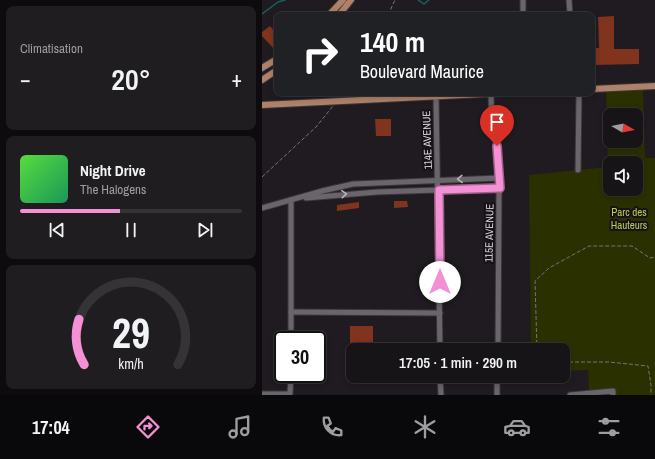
<!DOCTYPE html>
<html lang="fr">
<head>
<meta charset="utf-8">
<style>
  :root { --surface:#171418; --page:#201d21; --text:#f1f3f6; --muted:#9e9ea2; --line:#363337; --accent:#f491d4 }
  body { margin:0; font-family:"Archivo Narrow",sans-serif; background:var(--page); color:var(--text); height:100vh; display:flex; flex-direction:column; font-size:15px; white-space:nowrap }
  * { box-sizing:border-box; margin:0 }
  p { font-size:13px; color:var(--muted) }
  .icon { flex:none; width:22px; height:22px; fill:none; stroke:currentColor; stroke-width:2; stroke-linecap:round; stroke-linejoin:round }
  .map { position:relative; flex:1; overflow:hidden }
  .details { display:flex; flex-direction:column; gap:6px; padding:6px; background:#0d0b0d; width:262px }
  .details>* { flex:none }
  .hud { position:absolute; left:12px; top:12px; width:321px; height:84px; border-radius:8px; box-shadow:0 2px 6px #0003,0 0 0 1px var(--line); background:#202124; color:#fff; overflow:hidden }
  .needle { width:26px; rotate:99deg }
  .buttons { position:absolute; left:341px; top:108px; display:grid; gap:8px }
  .buttons a { display:grid; place-items:center; width:40px; height:40px; border-radius:8px; background:var(--surface); box-shadow:0 2px 6px #0003,0 0 0 1px var(--line); font-size:20px }
  .speed { position:absolute; left:12px; top:331px; display:flex; gap:8px; font-size:20px; font-weight:700; text-align:center }
  .speed>* { display:grid; place-content:center; width:52px; height:52px; border-radius:50%; background:var(--surface); box-shadow:0 2px 6px #0003,0 0 0 1px var(--line); line-height:1 }
  .speed .limit { border:2px solid #111; border-radius:6px; background:#fff; color:#111 }
  .pin { position:absolute; display:grid; place-items:center; width:34px; height:34px; color:#fff; margin:-41px -17px; border-radius:50% 50% 50% 0; rotate:-45deg; box-shadow:0 0 4px #0007 }
  .pin .icon { rotate:45deg }
  .me { position:absolute; width:44px; margin:-22px; rotate:0deg; stroke-linejoin:round; filter:drop-shadow(0 0 3px #0008) }
  .turn { display:flex; align-items:center; gap:14px; height:84px; padding:0 20px; font-size:18px }
  .turn .icon { width:52px; height:52px; stroke-width:2.5 }
  .turn b { display:block; font-size:28px; line-height:34px }
  .big { font-size:30px; font-weight:600; line-height:1.1 }
  .details .card { flex:1; display:flex; flex-direction:column; justify-content:center; gap:6px; min-width:0; padding:0 14px; border-radius:8px; background:var(--page) }
  .details .dial { align-items:center; gap:0 }
  .dial svg { height:104px; overflow:visible; fill:none; stroke:var(--line); stroke-width:7; stroke-linecap:round; text-anchor:middle }
  .dial text { fill:var(--text); stroke:none }
  .song { display:flex; align-items:center; gap:12px }
  .cover { width:48px; height:48px; border-radius:6px; background:linear-gradient(135deg,hsl(110 70% 55%),hsl(150 70% 35%)) }
  .played { height:4px; border-radius:2px; background:linear-gradient(90deg,var(--accent) 45%,var(--line) 45%) }
  .keys { display:flex; justify-content:space-around; direction:ltr }
  .heat { display:flex; justify-content:space-between; align-items:center; font-size:22px; direction:ltr }
  .trip { position:absolute; left:84px; top:343px; width:224px; height:40px; border-radius:8px; background:var(--surface); box-shadow:0 2px 6px #0003,0 0 0 1px var(--line); font-weight:600; line-height:40px; text-align:center }
  .tab-bar { display:flex; height:64px; justify-content:space-around; align-items:center; background:#09080a; color:var(--muted) }
  .tab-bar .icon { width:28px; height:28px }
  .tab-bar .selected { color:var(--accent) }
  .tab-bar b { font-size:18px; color:var(--text) }
  main { display:flex; flex:1; min-height:0 }
  .map>svg:first-child { display:block }
</style>
</head>
<body>
<main>
<section class="details">
<div class="card"><p>Climatisation</p>
<div class="heat"><a>−</a><b class="big">20°</b><a>+</a></div>
</div>
<div class="card">
<div class="song"><i class="cover"></i><div><b>Night Drive</b><p>The Halogens</p></div></div>
<div class="played"></div>
<div class="keys"><svg class="icon" aria-label="previous" viewBox="0 0 24 24"><path d="M18 5L8 12l10 7zM5 5v14"/></svg><svg class="icon" aria-label="pause" viewBox="0 0 24 24"><path d="M8 5v14M16 5v14"/></svg><svg class="icon" aria-label="next" viewBox="0 0 24 24"><path d="M6 5l10 7-10 7zM19 5v14"/></svg></div>
</div>
<div class="card dial"><svg viewBox="0 0 100 80">
<path d="M14 69A42 42 0 1 1 86 69"/>
<path d="M14 69A42 42 0 0 1 10 34" stroke="#f491d4"/>
<text x="50" y="56" font-size="32" font-weight="700">29</text>
<text x="50" y="72" font-size="11">km/h</text>
</svg></div>
</section>
<div class="map">
<svg width="393" height="395" viewBox="0 0 393 395">
  <rect width="100%" height="100%" fill="#1f1b20"/>
  <path fill="#2b3000" fill-rule="evenodd" d="M 381,88 L 383,158 L 393,158 L 393,395 L 352,395 L 352,390 L 327,391 L 326,370 L 301,371 L 301,350 L 269,350 L 267,175 L 346,167 L 344,89 ZM 348,115 L 374,115 L 374,141 L 348,141 ZM 348,163 L 374,163 L 374,189 L 348,189 Z"/>
  <g fill="none" stroke-linecap="round" stroke-linejoin="round">
    <g stroke="#1a6061" stroke-width="1.5">
      <polyline points="156,0 162,4 167,0"/>
      <polyline points="0,14 16,2 23,0"/>
    </g>
  </g>
  <g fill="#80331d">
    <polygon points="352,16 352,49 377,49 377,64 332,65 331,48 337,48 336,17"/>
    <polygon points="8,26 15,34 15,47 12,49 0,36 0,32"/>
    <polygon points="113,119 129,119 129,136 114,136"/>
    <polygon points="132,201 145,201 146,207 132,208"/>
    <polygon points="97,202 97,208 75,211 75,205"/>
    <rect x="88" y="326" width="23" height="24"/>
  </g>
  <g fill="none" stroke-linecap="round" stroke-linejoin="round">
    <defs>
      <g id="minor">
        <polyline points="261,0 261,15"/>
        <polyline points="307,0 308,15"/>
        <polyline points="229,94 230,131 235,146 237,188 236,350"/>
        <polyline points="174,97 178,350"/>
        <polyline points="316,170 317,93"/>
        <polyline points="44,198 115,192 237,188"/>
        <polyline points="0,208 60,191 91,184 237,178"/>
        <polyline points="29,312 178,313"/>
        <polyline points="29,340 29,200"/>
        <polyline points="178,376 179,395"/>
        <polyline points="0,394 28,394 29,374"/>
        <polyline points="235,395 235,376"/>
        <polyline points="308,395 351,391 351,395"/>
      </g>
      <g id="major">
        <polyline points="67,15 81,0"/>
        <polyline points="77,15 89,0"/>
        <polyline points="0,68 15,59"/>
        <polyline points="0,80 15,70"/>
        <polyline points="330,89 393,86"/>
        <polyline points="0,105 241,93"/>
      </g>
    </defs>
    <use href="#minor" stroke="#3a373b" stroke-width="7"/>
    <use href="#major" stroke="#3a373b" stroke-width="8"/>
    <g stroke="#777478" stroke-width="1" stroke-dasharray="4 2" stroke-linecap="butt">
      <polyline points="126,15 133,0"/>
      <polyline points="0,177 54,127 71,106"/>
      <polyline points="275,350 273,281 287,268 327,246 370,246 388,258 393,257"/>
      <polyline points="301,362 347,362 386,366 389,385 389,395"/>
    </g>
    <use href="#minor" stroke="#69656a" stroke-width="5"/>
    <use href="#major" stroke="#af8168" stroke-width="6"/>
  </g>
  <defs><path id="oneway-chevron" d="M-2-3.5L2.5 0L-2 3.5" fill="none" stroke-width="1.6" stroke-linecap="round" stroke-linejoin="round"/></defs>
  <g stroke="#b6b3b6">
    <use href="#oneway-chevron" transform="translate(198 179) rotate(178)"/>
    <use href="#oneway-chevron" transform="translate(82 194) rotate(-4)"/>
  </g>
  <g fill="none" stroke-linecap="round" stroke-linejoin="round">
    <defs>
      <polyline id="route" points="178,282 177,190 238,188 235,146"/>
    </defs>
    <use href="#route" stroke="#9f5e8a" stroke-width="10"/>
    <use href="#route" stroke="#f491d4" stroke-width="7"/>
  </g>
  <g text-anchor="middle" dominant-baseline="central" stroke-width="4" stroke-linejoin="round" paint-order="stroke">
    <g font-size="11" fill="#d7d4d7" stroke="#161217">
      <text transform="translate(165 140) rotate(-92)">114E AVENUE</text>
      <text transform="translate(227 233) rotate(-89)">115E AVENUE</text>
    </g>
    <g font-size="11" fill="#bdcb56" stroke="#161217">
      <text x="367" y="212">Parc des<tspan x="367" dy="13">Hauteurs</tspan></text>
    </g>
  </g>
</svg>
<div class="buttons">
<a><svg class="needle" viewBox="-14 -14 28 28"><path d="M0-13l5 13h-10z" fill="#e53935"/><path d="M0 13l5-13h-10z" fill="#9e9ea2"/></svg></a>
<a><svg class="icon" aria-label="sound" viewBox="0 0 24 24"><path d="M4 9h4l5-4v14l-5-4H4zM17 9q2 3 0 6"/></svg></a>
</div>
<div class="speed"><div class="limit">30</div></div>
<div class="pin" style="left:235px;top:146px;background:#d93025"><svg class="icon" aria-label="arrive" viewBox="0 0 24 24"><path d="M6 21V4h12l-3 4 3 4H6"/></svg></div>
<svg class="me" style="left:178px;top:282px" viewBox="-20 -20 40 40"><circle r="19" fill="#fff"/><path d="M0-13L10 11 0 6-10 11z" fill="#f491d4"/></svg>
<div class="trip">17:05 · 1 min · 290 m</div>
<div class="hud">
<div class="turn"><svg class="icon" aria-label="right" viewBox="0 0 24 24"><path d="M7 20v-9h11M14 6l5 5-5 5"/></svg><div><b>140 m</b>Boulevard Maurice</div></div>
</div>
</div>
</main>
<nav class="tab-bar">
<b>17:04</b>
<svg class="icon selected" aria-label="directions" viewBox="0 0 24 24"><path d="M12 3l9 9-9 9-9-9zM9 14v-3h6M13 9l2 2-2 2"/></svg>
<svg class="icon" aria-label="music" viewBox="0 0 24 24"><path d="M9 18V5l10-2v13"/><circle cx="6" cy="18" r="3"/><circle cx="16" cy="16" r="3"/></svg>
<svg class="icon" aria-label="phone" viewBox="0 0 24 24"><path d="M5 4h4l2 5-3 2q2 4 5 5l2-3 5 2v4C11 20 4 13 5 4z"/></svg>
<svg class="icon" aria-label="climate" viewBox="0 0 24 24"><path d="M12 3v18M4 7l16 10M4 17L20 7"/></svg>
<svg class="icon" aria-label="car" viewBox="0 0 24 24"><path d="M5 17H2v-5l4-1 3-4h7l3 4 3 1v5h-3M9 17h6M6 11h13"/><circle cx="7" cy="17" r="2"/><circle cx="17" cy="17" r="2"/></svg>
<svg class="icon" aria-label="filters" viewBox="0 0 24 24"><path d="M4 7h16M4 17h16"/><circle cx="9" cy="7" r="2"/><circle cx="15" cy="17" r="2"/></svg>
</nav>
</body>
</html>
